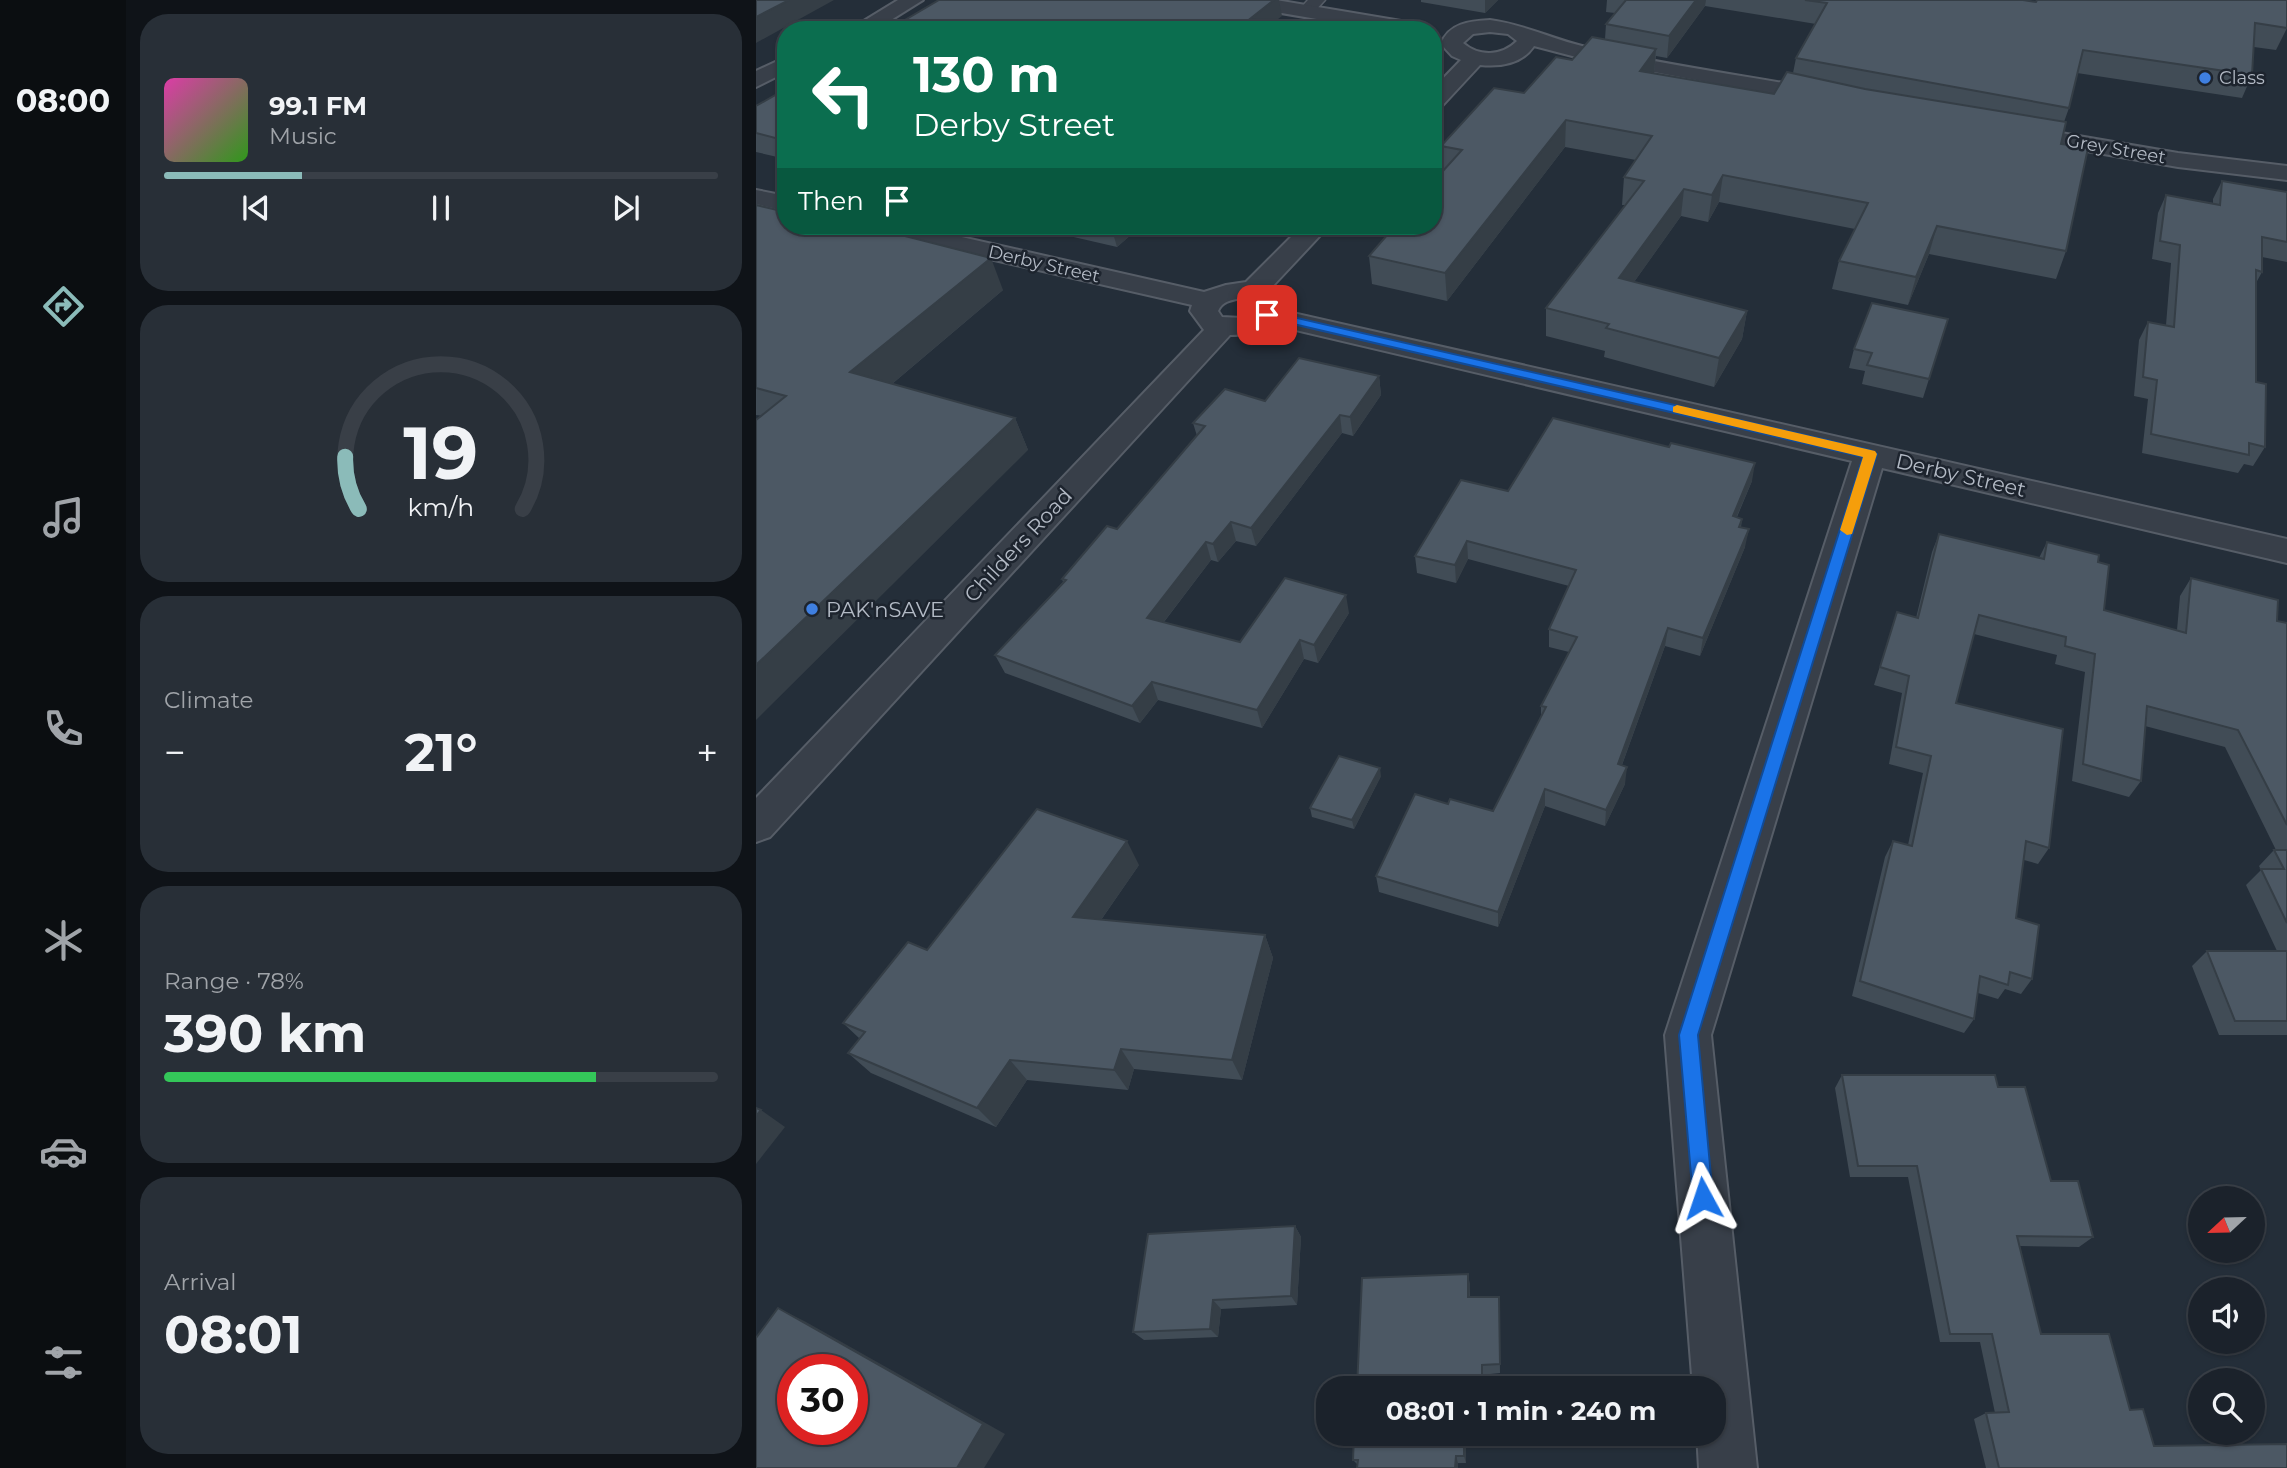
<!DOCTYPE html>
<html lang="en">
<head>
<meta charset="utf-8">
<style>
  :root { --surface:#1b222b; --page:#282f37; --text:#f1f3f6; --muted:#a0a4a9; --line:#393f47; --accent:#8bbbb9 }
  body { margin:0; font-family:Montserrat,sans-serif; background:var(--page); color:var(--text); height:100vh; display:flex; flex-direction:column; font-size:26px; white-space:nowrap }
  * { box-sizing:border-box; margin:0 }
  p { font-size:23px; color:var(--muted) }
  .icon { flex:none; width:38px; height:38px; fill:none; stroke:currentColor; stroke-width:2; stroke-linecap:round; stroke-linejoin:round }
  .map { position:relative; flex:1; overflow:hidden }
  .side { display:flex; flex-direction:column; gap:14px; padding:14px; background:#0f1318; width:630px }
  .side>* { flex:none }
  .hud { position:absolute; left:21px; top:21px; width:665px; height:214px; border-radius:28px; box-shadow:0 2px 5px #0004,0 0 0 2px var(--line); background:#0b6e4f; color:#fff; overflow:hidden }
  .needle { width:46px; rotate:248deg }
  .fabs { position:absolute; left:1432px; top:1186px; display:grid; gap:14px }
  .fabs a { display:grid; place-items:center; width:77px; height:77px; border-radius:50%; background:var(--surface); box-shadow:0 2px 5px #0004,0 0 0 2px var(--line); font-size:35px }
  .speed { position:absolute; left:21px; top:1354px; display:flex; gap:14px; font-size:35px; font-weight:700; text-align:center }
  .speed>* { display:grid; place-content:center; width:91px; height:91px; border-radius:50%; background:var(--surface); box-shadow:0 2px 5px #0004,0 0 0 2px var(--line); line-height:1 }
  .speed .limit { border:10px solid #d22; background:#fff; color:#111 }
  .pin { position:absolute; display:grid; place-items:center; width:60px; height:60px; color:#fff; margin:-30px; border-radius:14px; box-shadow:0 4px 10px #0006 }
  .me { position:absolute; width:77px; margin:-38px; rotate:355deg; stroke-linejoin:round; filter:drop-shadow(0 0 5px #0008) }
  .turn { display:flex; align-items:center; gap:24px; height:147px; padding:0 21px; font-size:32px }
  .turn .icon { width:91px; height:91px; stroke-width:2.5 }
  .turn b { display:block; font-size:49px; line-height:60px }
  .then { display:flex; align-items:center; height:66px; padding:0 21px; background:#0003; gap:14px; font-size:26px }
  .big { font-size:52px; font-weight:700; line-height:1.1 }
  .side .widget { flex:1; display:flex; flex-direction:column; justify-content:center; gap:10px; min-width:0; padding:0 24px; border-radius:28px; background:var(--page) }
  .side .dial { align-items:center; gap:0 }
  .dial svg { height:182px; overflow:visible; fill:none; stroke:var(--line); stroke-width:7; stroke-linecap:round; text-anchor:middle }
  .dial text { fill:var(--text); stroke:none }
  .song { display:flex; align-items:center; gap:21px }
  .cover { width:84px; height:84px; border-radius:10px; background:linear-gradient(135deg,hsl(320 70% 55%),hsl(110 70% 35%)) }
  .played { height:7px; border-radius:4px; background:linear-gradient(90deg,var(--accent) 25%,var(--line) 25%) }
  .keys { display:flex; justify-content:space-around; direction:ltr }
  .heat { display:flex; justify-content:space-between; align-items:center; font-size:38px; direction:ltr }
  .charge { height:10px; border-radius:5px; background:linear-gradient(90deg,#34c759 78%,var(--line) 0) }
  .trip { position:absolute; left:560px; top:1376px; width:410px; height:70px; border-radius:28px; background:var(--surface); box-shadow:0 2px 5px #0004,0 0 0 2px var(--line); font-weight:700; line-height:70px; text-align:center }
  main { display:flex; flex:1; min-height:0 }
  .tabs { display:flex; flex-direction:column; width:126px; justify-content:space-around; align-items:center; background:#0b0e11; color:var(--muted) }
  .tabs .icon { width:49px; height:49px }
  .tabs .selected { color:var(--accent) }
  .tabs b { font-size:32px; color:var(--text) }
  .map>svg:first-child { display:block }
</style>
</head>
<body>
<main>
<nav class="tabs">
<b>08:00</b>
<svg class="icon selected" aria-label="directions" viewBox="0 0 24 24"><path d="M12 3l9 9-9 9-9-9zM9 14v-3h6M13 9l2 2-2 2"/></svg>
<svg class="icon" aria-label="music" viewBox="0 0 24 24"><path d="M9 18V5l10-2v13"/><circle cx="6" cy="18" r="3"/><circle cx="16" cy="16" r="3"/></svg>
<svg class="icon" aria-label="phone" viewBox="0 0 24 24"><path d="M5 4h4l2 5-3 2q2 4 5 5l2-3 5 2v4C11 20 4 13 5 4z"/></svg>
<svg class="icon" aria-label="climate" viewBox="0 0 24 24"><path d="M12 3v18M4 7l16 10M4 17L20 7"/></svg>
<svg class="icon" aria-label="car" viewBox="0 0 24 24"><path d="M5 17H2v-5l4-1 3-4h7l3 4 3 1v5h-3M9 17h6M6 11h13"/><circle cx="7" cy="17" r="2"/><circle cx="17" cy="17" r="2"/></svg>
<svg class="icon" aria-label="filters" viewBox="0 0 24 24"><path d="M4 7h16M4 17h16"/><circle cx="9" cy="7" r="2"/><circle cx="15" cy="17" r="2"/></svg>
</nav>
<section class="side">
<div class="widget">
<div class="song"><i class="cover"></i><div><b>99.1 FM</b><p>Music</p></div></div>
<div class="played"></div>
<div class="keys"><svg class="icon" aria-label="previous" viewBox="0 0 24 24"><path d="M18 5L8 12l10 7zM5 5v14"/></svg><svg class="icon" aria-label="pause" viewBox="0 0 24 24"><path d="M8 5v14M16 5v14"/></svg><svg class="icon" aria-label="next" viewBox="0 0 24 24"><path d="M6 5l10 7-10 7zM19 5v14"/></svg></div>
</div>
<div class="widget dial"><svg viewBox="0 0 100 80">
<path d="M14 69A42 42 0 1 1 86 69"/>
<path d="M14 69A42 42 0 0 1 8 46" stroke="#8bbbb9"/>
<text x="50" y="56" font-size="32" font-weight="700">19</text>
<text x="50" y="72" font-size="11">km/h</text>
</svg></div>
<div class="widget"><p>Climate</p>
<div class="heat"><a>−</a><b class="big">21°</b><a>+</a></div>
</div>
<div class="widget"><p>Range · 78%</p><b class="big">390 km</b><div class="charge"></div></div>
<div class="widget"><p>Arrival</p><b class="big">08:01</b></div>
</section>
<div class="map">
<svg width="1531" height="1468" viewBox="0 0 1531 1468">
  <rect width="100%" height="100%" fill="#242e39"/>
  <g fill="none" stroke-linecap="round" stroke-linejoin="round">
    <defs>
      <polygon id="service" points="552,0 569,0 556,14 544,14 542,11"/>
      <g id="minor">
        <polygon points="474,0 520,0 663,24 670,26 673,30 625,30 484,6 477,4"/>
        <polygon points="511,307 1531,539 1531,563 1126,468 955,1035 1001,1468 943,1468 941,1433 957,1433 957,1388 937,1388 909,1035 1096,461 501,321 497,315 501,309"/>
      </g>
      <g id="tertiary">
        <polygon points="142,0 167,0 119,30 93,30"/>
        <path d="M 734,20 C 766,24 794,38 826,46 C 907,65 991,76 1073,91 L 1081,93 L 1084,98 L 1081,103 L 1073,105 L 824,58 L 778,46 C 766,64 744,67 724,65 L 685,107 L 677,109 L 677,89 L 705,60 L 696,56 L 685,44 C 693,23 714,21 734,20 ZM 734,32 L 752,34 L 761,41 C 746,56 723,57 707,43 L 717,34 Z"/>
        <polygon points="30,57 30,72 0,87 0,71"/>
        <polygon points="1253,124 1422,153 1531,166 1531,180 1422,167 1245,136 1241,131 1245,126"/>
        <polygon points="0,190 30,196 30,211 0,204"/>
        <path d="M 111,226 L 157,226 L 448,292 L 470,285 L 490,282 L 546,226 L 573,226 L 513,290 L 520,292 L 529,309 C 516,328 497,335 474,335 L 14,837 L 0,842 L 0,798 L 448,330 L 434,311 L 436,305 L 124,234 L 115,231 ZM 486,298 L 499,303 L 501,308 L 486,318 L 466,317 L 462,311 C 466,301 476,300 486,298 Z"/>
      </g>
    </defs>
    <use href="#service" stroke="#565d67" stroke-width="3"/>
    <use href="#minor" stroke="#565d67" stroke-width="4"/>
    <use href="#tertiary" stroke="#565d67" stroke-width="4"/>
    <use href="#service" fill="#383f49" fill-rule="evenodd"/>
    <use href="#minor" fill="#383f49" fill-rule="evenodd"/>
    <use href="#tertiary" fill="#383f49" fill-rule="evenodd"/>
  </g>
  <g fill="#414c56" fill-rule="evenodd">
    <polygon points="665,0 742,0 729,13 665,2"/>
    <path d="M 851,0 L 1267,0 L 1280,2 L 1531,0 L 1531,28 L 1520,50 L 1498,47 L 1496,75 L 1486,98 L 1321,73 L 1313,108 L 1308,122 L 1305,144 L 1310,251 L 1300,279 L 1173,254 L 1152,305 L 1076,289 L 1083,261 L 1099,229 L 963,202 L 952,222 L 925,216 L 878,282 L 991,311 L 986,339 L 958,387 L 848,357 L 849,351 L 790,336 L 790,308 L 870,205 L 866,205 L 868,177 L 880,160 L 809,147 L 691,301 L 616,284 L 613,256 L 686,172 L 685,146 L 768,93 L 816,60 L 849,39 L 850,24 L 859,13 L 850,12 ZM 949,6 L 1060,24 L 1040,58 L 1037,73 L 1018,94 L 898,73 L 900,56 L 911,58 Z"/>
    <polygon points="30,89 30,159 0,152 0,106"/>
    <polygon points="1466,181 1531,192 1531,262 1506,257 1506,272 1500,283 1500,382 1509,447 1497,466 1488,464 1482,473 1386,453 1392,399 1378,396 1383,340 1392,322 1410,325 1415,263 1396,259 1402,213 1410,195 1457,203 1457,199"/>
    <polygon points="0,205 247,290 136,384 259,418 272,450 0,415"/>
    <polygon points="306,226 385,226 361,247 309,235"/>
    <polygon points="1192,319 1167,398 1106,384 1109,371 1093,368 1098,349"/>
    <polygon points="623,376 625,395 597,436 586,433 500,546 480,541 462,562 455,560 408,622 484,642 593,613 562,663 548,659 506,728 402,700 384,723 249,673 239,655 307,582 306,579 361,529 441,436 437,423 509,401"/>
    <polygon points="996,481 981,517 986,519 985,527 989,547 944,656 909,646 866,765 869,784 849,826 789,806 742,927 623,892 620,876 692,804 737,811 785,716 785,706 813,652 793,647 793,629 813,586 712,559 700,583 661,573 659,556 752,491"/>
    <polygon points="1183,534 1283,558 1291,542 1342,562 1348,610 1421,630 1424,596 1435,578 1521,621 1531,623 1531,1035 1463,1035 1436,966 1451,951 1521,951 1490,885 1505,870 1503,866 1518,850 1520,850 1469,747 1389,726 1385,781 1373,797 1316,781 1329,672 1299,664 1301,655 1218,634 1200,703 1293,848 1282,864 1268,860 1260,918 1276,979 1265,994 1249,989 1242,999 1222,993 1218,1019 1208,1033 1096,996 1129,857 1137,841 1152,845 1167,773 1133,764 1146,693 1118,685 1141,612 1160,618 1176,552"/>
    <polygon points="625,776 598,829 556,817 554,808"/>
    <polygon points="383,865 345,920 509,935 517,958 486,1080 378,1069 372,1090 271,1080 240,1127 115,1073 92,1053 104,1039 87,1023 171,950"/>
    <polygon points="1086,1075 1242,1087 1295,1181 1337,1237 1323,1247 1264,1246 1285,1334 1374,1410 1398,1446 1531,1468 1230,1468 1218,1419 1230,1413 1239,1413 1224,1342 1184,1342 1152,1177 1094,1177 1079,1088"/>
    <polygon points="539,1226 545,1237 541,1305 465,1309 462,1337 388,1340 377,1332"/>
    <polygon points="712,1274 714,1286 714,1297 743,1308 744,1373 601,1388"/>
    <polygon points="598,1433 710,1433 710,1463 601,1464 597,1460"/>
  </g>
  <g fill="#353e46">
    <polygon points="33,0 78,0 0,43 0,17"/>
    <polygon points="518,0 523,0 526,16 508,30 494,19"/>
    <polygon points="729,0 742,0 729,13"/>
    <polygon points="940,0 950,0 949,6 911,58 913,36"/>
    <polygon points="900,49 898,75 884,71"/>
    <polygon points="810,120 809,147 691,301 689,273"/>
    <polygon points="30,135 30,152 23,139"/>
    <polygon points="967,175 963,202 952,222 956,195"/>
    <polygon points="928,189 925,216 861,306 863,278"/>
    <polygon points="355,226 385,226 361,247"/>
    <polygon points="1181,226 1173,254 1152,305 1160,277"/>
    <polygon points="235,258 247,290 111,405 94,372"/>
    <polygon points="991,311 986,339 958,387 963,358"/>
    <polygon points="623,376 625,395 597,436 594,417"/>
    <polygon points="584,415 586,433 500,546 495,528"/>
    <polygon points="259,418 272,450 0,720 0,665"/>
    <polygon points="999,463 996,481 973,534 977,516"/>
    <polygon points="475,522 480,541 462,562 457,544"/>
    <polygon points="993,529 989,547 944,656 947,638"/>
    <polygon points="711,541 712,559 700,583 699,565"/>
    <polygon points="450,542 455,560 397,636 391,618"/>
    <polygon points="590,595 593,613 562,663 558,645"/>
    <polygon points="912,628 909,646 860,781 862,764"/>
    <polygon points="544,640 548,659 506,728 501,710"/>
    <polygon points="396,682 402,700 384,723 376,706"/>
    <polygon points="871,767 869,784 849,826 850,810"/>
    <polygon points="624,768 625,776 598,829 596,820"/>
    <polygon points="789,789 789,806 742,927 742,912"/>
    <polygon points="371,841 383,865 331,940 317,917"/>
    <polygon points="509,935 517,958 486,1080 476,1060"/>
    <polygon points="365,1049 378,1069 372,1090 358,1070"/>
    <polygon points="254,1060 271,1080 240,1127 221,1108"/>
    <polygon points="5,1110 29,1127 0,1164 0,1116"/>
    <polygon points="539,1226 545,1237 541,1305 535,1296"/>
    <polygon points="712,1274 714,1286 713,1309 712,1297"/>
    <polygon points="457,1300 465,1309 462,1337 454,1329"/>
    <polygon points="22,1308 50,1322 249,1434 228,1468 201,1468"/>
    <polygon points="708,1433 710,1433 710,1463 708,1456"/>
    <polygon points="700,1456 702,1463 702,1468 699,1468"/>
  </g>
  <g fill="#4c5864" stroke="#353e46" stroke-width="2" fill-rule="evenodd">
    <polygon points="0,0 33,0 0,17"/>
    <polygon points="183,0 518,0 494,19 557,30 132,30"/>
    <polygon points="870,0 940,0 913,36 850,24"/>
    <polygon points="1049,0 1267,0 1280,2 1281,0 1531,0 1531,28 1499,23 1496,75 1327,50 1313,108 1040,58 1071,3"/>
    <polygon points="836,37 900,49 884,71 1018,94 1031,72 1109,89 1310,122 1305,144 1332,148 1310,251 1181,226 1160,277 1083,261 1112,203 967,175 956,195 928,189 863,278 991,311 963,358 850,328 853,324 790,308 888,181 868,177 896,136 810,120 689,273 613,256 639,226 677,226 677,182 706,150 685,146 738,88 768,93 800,57 816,60"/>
    <polygon points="30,89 30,135 23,139 0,133 0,106"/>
    <polygon points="1466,181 1531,192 1531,242 1506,237 1506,272 1500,270 1500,382 1510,384 1509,447 1493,443 1493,455 1395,434 1401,380 1387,377 1392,322 1418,327 1424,245 1404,241 1410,195 1464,205"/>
    <polygon points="0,205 30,212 30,226 110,226 235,258 94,372 259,418 0,665 0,420 30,396 0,388"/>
    <polygon points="1116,303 1192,319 1173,379 1111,365 1116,353 1098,349"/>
    <polygon points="543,358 623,376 594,417 584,415 495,528 475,522 457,544 450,542 391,618 484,642 529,578 590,595 558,645 544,640 501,710 396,682 376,706 239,655 310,580 306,579 351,526 361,529 449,426 437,423 469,389 509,401"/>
    <polygon points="797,418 913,447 915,443 999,463 977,516 986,519 983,527 993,529 947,638 912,628 862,764 871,767 850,810 789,789 742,912 620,876 659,794 692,804 694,799 737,811 790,707 785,706 821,637 793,629 820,570 711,541 699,565 659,556 705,480 752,491"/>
    <polygon points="1183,534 1288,559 1291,542 1343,555 1342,562 1353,565 1348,610 1430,633 1435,578 1522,600 1521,621 1531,623 1531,825 1482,730 1391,706 1385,781 1327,764 1339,654 1309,646 1310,637 1223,615 1200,703 1307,729 1293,848 1270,841 1260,918 1283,925 1276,979 1254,972 1252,985 1224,976 1218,1019 1104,981 1137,841 1156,846 1175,756 1140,747 1153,676 1124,667 1141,612 1162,618"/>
    <polygon points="583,756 624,768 596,820 554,808"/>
    <polygon points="281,809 371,841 317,917 509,935 476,1060 365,1049 358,1070 254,1060 221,1108 92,1053 109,1032 87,1023 152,942 171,950"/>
    <polygon points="1518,850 1531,850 1531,923 1505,869 1528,869"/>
    <polygon points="1451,951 1531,951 1531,1021 1479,1021"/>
    <polygon points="1086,1075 1239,1075 1242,1087 1269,1087 1295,1181 1322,1181 1337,1237 1261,1236 1285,1334 1353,1334 1374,1410 1387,1409 1398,1446 1531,1444 1531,1468 1243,1468 1230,1413 1253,1412 1236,1334 1194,1334 1161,1166 1102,1166"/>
    <polygon points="0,1108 5,1110 0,1116"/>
    <polygon points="539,1226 535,1296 457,1300 454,1329 377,1332 392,1234"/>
    <polygon points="712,1274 712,1297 743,1297 744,1364 726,1365 726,1388 601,1388 606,1278"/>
    <path d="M 22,1308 L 227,1424 L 201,1468 L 0,1468 L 0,1338 ZM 37,1370 L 96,1370 L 96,1430 L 37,1430 Z"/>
    <polygon points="598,1433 708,1433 708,1456 700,1456 699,1468 601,1468 602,1460 597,1460"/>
  </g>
  <polygon fill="#1a73e8" stroke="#114b97" stroke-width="2" points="511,311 1114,450 1121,454 942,1035 957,1198 954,1205 947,1208 940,1205 937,1198 923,1035 1107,457 507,317 505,315"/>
  <polygon fill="#f59e0b" points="921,405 1119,451 1121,454 1096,534 1091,535 1084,530 1107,457 917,412 917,407"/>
  <g fill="#3f7fe0" stroke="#1d242e" stroke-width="2.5">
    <circle cx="1449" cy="78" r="7"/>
    <circle cx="56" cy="609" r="7"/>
  </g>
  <g text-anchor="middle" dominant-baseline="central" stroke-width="5" stroke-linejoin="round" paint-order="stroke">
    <g font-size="18" fill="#b3bac5" stroke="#1d242e" text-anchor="start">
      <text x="1463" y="78">Class</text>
    </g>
    <g font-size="18" fill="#b3bac5" stroke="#1d242e">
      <text transform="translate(1360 149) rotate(10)">Grey Street</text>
      <text transform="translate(288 264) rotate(13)">Derby Street</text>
    </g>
    <g font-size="21" fill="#b3bac5" stroke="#1d242e">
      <text transform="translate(1205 475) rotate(13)">Derby Street</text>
      <text transform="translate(262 545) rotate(-47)">Childers Road</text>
    </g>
    <g font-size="21" fill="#b3bac5" stroke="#1d242e" text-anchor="start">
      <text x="70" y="609">PAK'nSAVE</text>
    </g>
  </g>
</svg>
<div class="fabs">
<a><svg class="needle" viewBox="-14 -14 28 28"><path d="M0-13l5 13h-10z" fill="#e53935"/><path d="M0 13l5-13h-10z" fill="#a0a4a9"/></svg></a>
<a><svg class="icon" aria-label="sound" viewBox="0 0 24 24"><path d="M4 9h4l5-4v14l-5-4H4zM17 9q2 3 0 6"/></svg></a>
<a><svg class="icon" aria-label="search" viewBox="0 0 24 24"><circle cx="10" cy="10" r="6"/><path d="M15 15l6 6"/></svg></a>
</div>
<div class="speed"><div class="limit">30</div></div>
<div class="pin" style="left:511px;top:315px;background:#d93025"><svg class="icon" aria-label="arrive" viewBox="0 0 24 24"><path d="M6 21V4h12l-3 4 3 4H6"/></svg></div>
<svg class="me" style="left:947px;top:1198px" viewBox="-20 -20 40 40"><path d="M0-17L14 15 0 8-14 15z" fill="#1a73e8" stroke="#fff" stroke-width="4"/></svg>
<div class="trip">08:01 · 1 min · 240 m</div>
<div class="hud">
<div class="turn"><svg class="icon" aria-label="left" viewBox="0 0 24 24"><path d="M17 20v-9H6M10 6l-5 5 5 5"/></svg><div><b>130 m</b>Derby Street</div></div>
<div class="then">Then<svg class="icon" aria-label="arrive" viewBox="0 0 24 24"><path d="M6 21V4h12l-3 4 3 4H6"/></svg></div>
</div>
</div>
</main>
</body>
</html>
